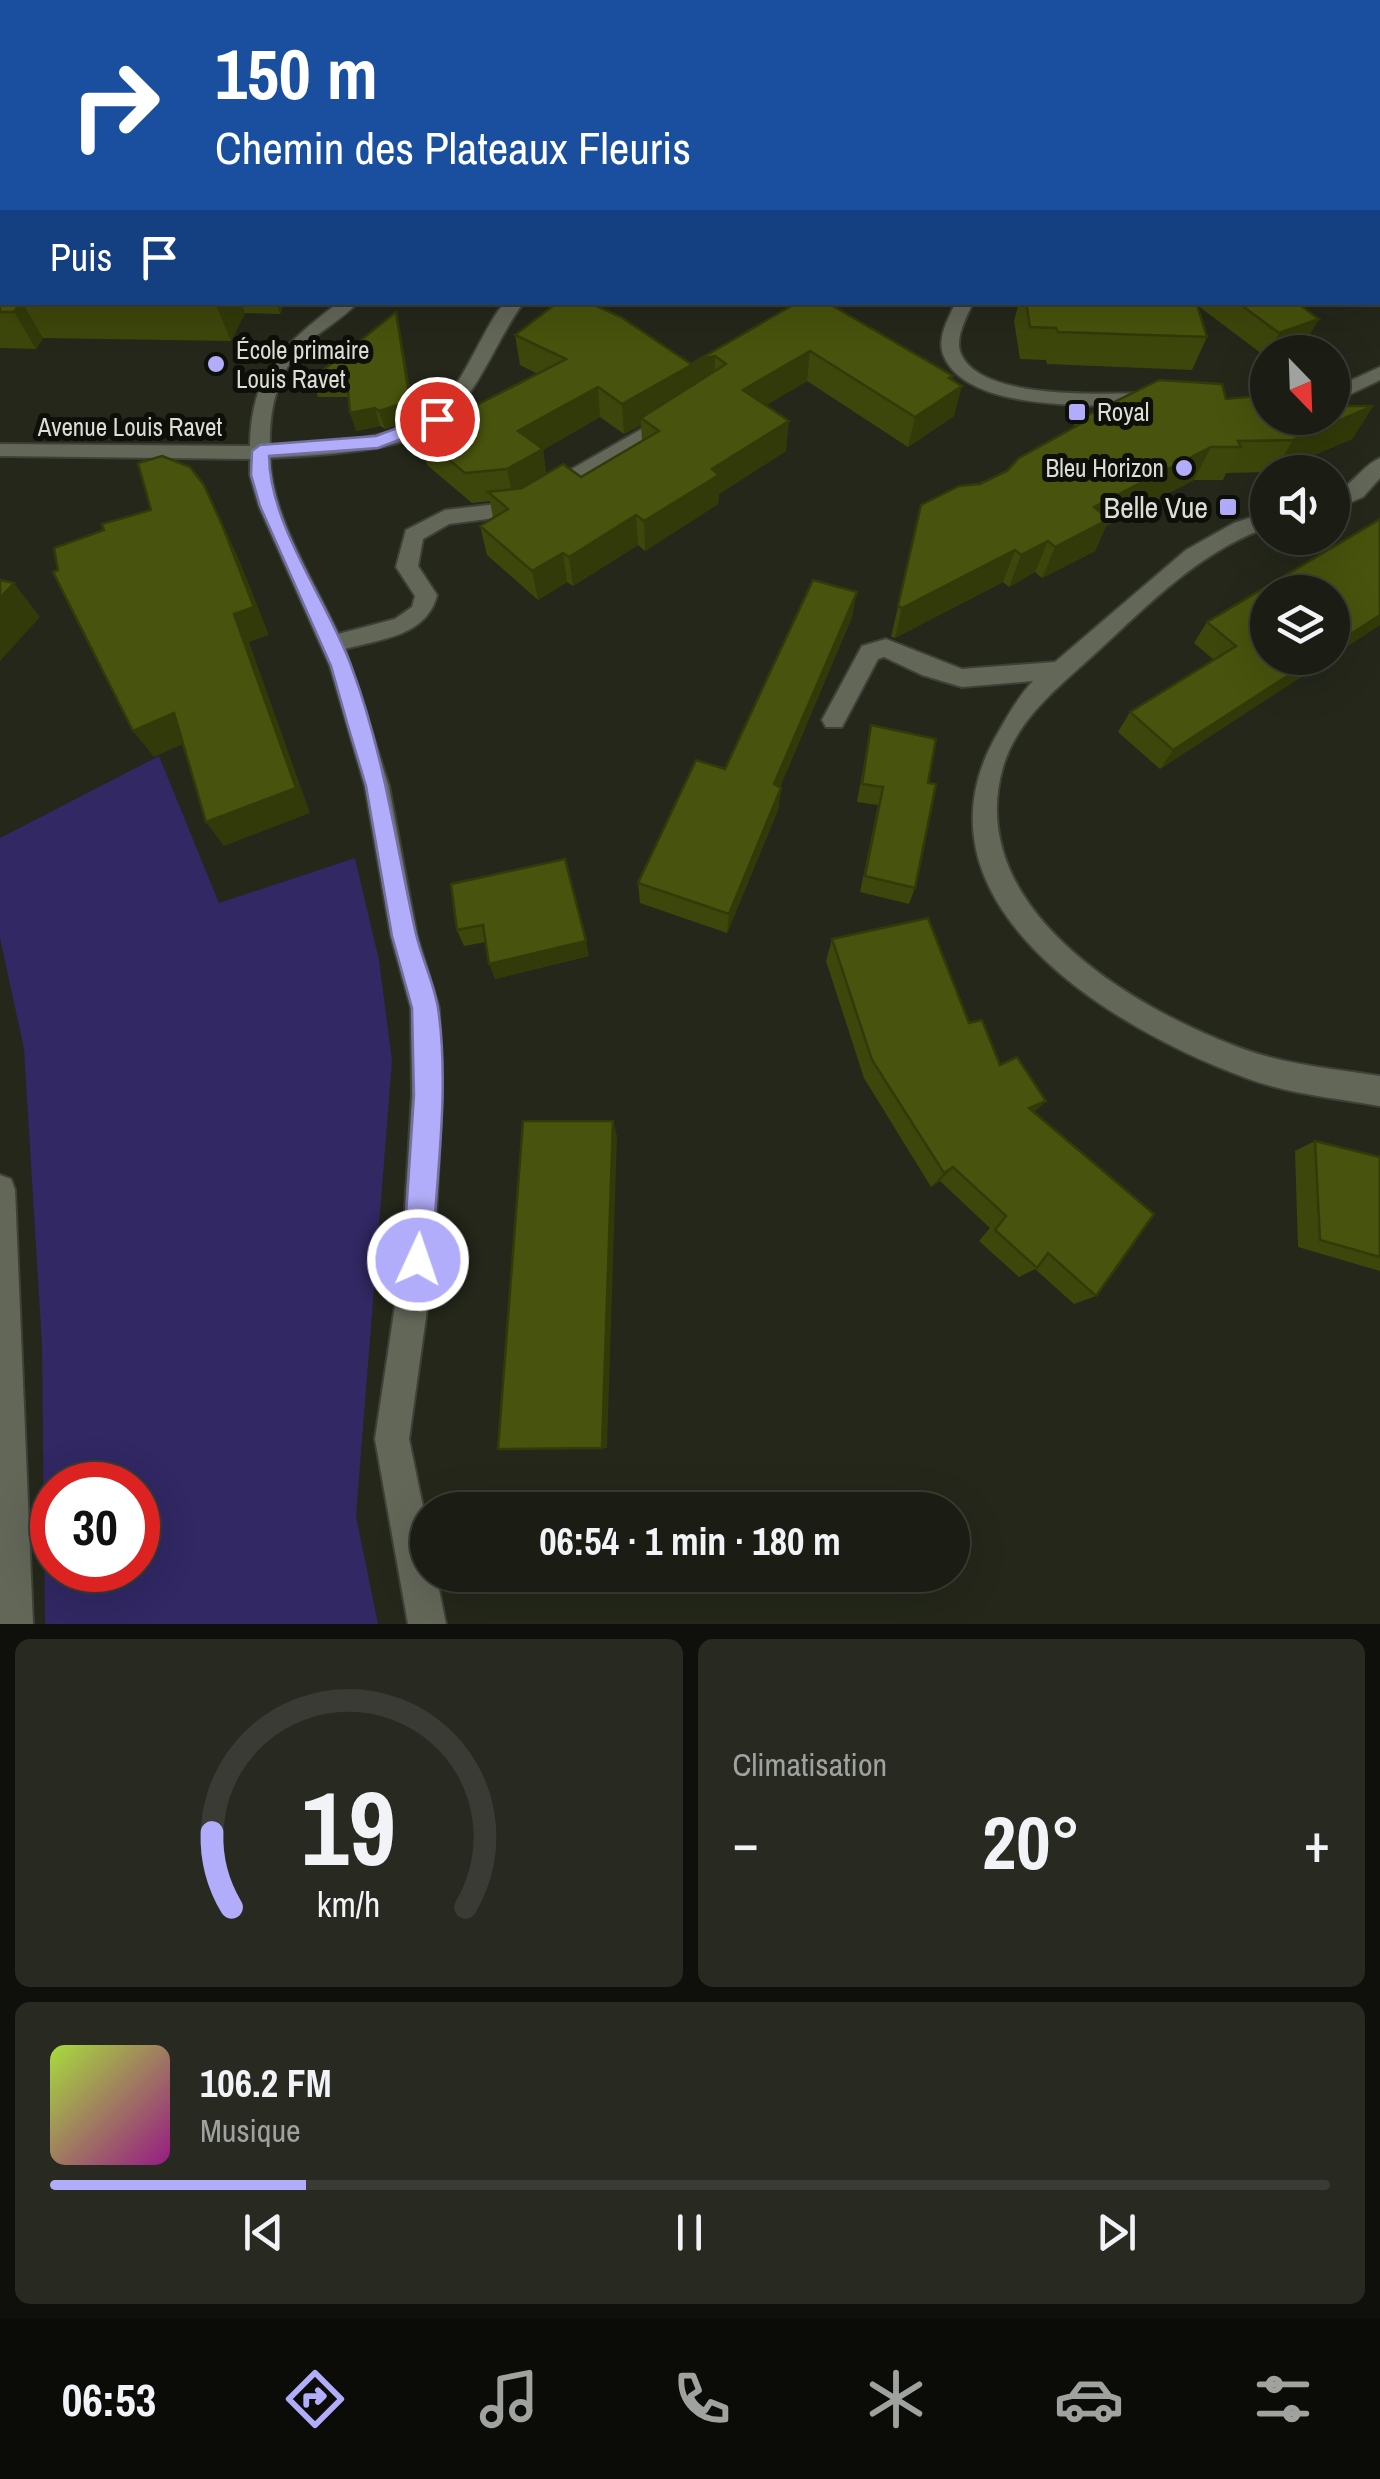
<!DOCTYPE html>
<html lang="fr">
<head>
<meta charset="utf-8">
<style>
  :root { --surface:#1b1d14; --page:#282a22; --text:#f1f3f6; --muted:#a0a2a0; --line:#393b34; --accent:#b1adfa }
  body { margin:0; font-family:"Archivo Narrow",sans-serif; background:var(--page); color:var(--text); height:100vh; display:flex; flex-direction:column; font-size:38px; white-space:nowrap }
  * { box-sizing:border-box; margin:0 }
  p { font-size:32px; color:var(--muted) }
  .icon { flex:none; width:55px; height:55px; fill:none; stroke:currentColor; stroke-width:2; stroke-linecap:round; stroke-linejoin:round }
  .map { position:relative; height:1624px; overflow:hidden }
  .side { display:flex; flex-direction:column; gap:15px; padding:15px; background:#0f100b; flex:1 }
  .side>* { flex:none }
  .banner { position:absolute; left:0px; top:0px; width:1380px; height:305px; box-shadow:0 10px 40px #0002,0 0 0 2px var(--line); background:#1a4fa0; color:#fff; overflow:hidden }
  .needle { width:65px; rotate:157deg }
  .buttons { position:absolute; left:1250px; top:335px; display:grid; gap:20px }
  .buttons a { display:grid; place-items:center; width:100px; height:100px; border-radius:50%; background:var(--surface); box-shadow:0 10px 40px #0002,0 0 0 2px var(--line); font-size:50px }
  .speed { position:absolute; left:30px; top:1462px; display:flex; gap:20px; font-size:50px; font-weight:700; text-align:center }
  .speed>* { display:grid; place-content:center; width:130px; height:130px; border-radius:50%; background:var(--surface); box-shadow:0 10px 40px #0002,0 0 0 2px var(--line); line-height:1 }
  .speed .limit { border:15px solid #d22; background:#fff; color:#111 }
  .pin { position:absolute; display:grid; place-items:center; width:85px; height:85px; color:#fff; margin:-42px; border:5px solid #fff; border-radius:50%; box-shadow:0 2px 10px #0007 }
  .me { position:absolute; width:110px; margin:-55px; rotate:3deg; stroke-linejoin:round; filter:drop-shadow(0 0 8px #0008) }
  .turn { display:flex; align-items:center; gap:35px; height:210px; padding:0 50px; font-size:45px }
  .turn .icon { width:130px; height:130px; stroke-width:2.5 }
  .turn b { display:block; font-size:70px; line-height:85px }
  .then { display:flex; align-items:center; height:95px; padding:0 50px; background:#0003; gap:20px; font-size:38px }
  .big { font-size:75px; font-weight:700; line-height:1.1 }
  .side .tile { flex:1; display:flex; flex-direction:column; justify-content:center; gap:15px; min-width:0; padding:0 35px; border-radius:15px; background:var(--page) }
  .side .dial { align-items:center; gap:0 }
  .dial svg { height:260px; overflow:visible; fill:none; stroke:var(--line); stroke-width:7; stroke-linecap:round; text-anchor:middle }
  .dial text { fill:var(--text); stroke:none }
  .song { display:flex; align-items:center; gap:30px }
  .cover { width:120px; height:120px; border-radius:15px; background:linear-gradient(135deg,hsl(80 70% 55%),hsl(310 70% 35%)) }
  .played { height:10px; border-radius:5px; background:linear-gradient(90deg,var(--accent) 20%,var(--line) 20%) }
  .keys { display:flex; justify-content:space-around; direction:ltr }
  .heat { display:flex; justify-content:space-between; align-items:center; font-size:55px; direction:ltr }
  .side .tiles { flex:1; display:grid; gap:15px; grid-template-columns:1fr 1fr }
  .tile:last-child { grid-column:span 2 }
  .trip { position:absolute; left:410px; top:1492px; width:560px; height:100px; border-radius:50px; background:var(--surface); box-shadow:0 10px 40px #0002,0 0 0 2px var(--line); font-weight:700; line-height:100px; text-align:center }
  .tabs { display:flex; height:160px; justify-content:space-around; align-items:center; background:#0b0c08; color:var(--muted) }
  .tabs .icon { width:70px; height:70px }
  .tabs .current { color:var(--accent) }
  .tabs b { font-size:45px; color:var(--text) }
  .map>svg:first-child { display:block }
</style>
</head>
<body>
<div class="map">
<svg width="1380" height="1624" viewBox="0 0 1380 1624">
  <rect width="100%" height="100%" fill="#24271a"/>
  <path fill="#312864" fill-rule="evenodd" d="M 159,756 L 219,903 L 355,858 L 379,960 L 392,1061 L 356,1516 L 378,1624 L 45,1624 L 42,1345 L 24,1049 L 0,938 L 0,838 ZM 52,1485 L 138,1485 L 138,1570 L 52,1570 Z"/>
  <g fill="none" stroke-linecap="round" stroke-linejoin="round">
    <defs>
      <g id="minor">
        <polygon points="63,0 77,0 78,2 64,2"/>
        <polygon points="1196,0 1212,0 1213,2 1197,2"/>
        <path d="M 339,302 L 358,302 C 342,320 319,331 302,348 C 277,373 269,411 270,445 C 315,443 401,442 435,410 C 463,384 477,342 498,311 L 506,302 L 524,302 C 497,338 481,388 448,418 C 412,453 318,455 270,458 C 270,513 315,583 338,634 L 395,619 L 412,607 L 415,596 L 396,567 L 406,530 L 445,510 L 514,502 L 661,418 L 668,416 L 678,422 L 525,514 L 449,524 L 423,539 L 418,566 L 437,595 C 427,636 381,639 345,649 L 389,786 L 417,936 L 439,1008 L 442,1095 L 434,1259 L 409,1439 L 428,1531 L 428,1575 L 436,1575 L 446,1624 L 408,1624 L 375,1439 L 402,1259 L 412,1095 L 411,1008 L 391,936 L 365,786 L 330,666 L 259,506 L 250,475 L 250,459 L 0,456 L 0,444 L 250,446 C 251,371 284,345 339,302 Z"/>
        <path d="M 956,302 L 973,302 C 967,317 954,338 961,354 C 982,402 1110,393 1153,393 L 1162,399 L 1153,405 C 1101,405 965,414 943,354 C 937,337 949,317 956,302 Z"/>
        <polygon points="1380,367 1380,380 1332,403 1332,389"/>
        <path d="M 1380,458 L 1380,478 L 1363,497 L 1332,510 L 1332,495 C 1352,486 1362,466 1380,458 Z"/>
        <path d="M 1268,512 L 1268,527 C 1199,552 1150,603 1098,651 C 1062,684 1017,718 1003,767 C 962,909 1135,1010 1246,1050 C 1289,1065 1335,1069 1380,1076 L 1380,1106 C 1335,1098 1289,1094 1246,1078 C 1112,1029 898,900 999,731 C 1009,713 1019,696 1033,681 L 962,687 L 922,675 L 884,657 L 878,659 L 842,727 L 826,727 L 822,720 L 862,646 L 886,639 L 962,669 L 1055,662 L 1186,550 L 1234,523 Z"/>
        <polygon points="0,1175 11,1179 15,1190 33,1624 0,1624"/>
      </g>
    </defs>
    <use href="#minor" stroke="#3e4137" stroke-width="4"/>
    <use href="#minor" fill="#636758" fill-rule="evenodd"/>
  </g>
  <g fill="#3e470b" fill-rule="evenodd">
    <polygon points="93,0 305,0 296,2 94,2"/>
    <polygon points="305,0 610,0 608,2 309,2"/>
    <polygon points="1380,0 1380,77 1378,77 1378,2"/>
    <polygon points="0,108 2,302 285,302 280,314 245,313 231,341 43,338 36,349 0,348"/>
    <path d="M 798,302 L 952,379 L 954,416 L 908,447 L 807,381 L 766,405 L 786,451 L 719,494 L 718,504 L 645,551 L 638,545 L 573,586 L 567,582 L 538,600 L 487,555 L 480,526 L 493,518 L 490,501 L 472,503 L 427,465 L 419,435 L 538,374 L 520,365 L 515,335 L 691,364 ZM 600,417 L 624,434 L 641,425 L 642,441 L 581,477 L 546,473 L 543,450 Z"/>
    <polygon points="1019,302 1296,302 1305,343 1279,352 1268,352 1266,357 1197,305 1207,337 1192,370 1047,364 1046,360 1020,359 1014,321"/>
    <polygon points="396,312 400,330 415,419 385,429 380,426 356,431 349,397 318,397 312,379"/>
    <polygon points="1226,399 1268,418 1373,406 1352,439 1274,472 1226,473 1223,480 1194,480 1106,526 1095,551 1042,578 1035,572 1009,587 1003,582 895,638 891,637 921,505 980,484 1007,471 1073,428 1076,421"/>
    <polygon points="400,433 418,440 421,459 404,445"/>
    <polygon points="1380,519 1380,625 1332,656 1332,592 1268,592 1268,658 1330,658 1160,769 1118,732 1130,712 1214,660 1194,643 1207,622"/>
    <polygon points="852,617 780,787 781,788 778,810 727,933 640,903 638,883 725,769"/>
    <polygon points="871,725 915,888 909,904 860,892 878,805 857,802"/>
    <polygon points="451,884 589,956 495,979 486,942 464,946 457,930"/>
    <polygon points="832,939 969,1023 1000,1065 1046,1101 1034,1112 1096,1296 1074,1304 1035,1269 1019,1277 979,1241 990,1228 940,1181 931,1187 864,1078 826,961"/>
    <polygon points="1315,1141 1380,1157 1380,1271 1298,1247 1295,1151"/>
  </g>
  <g fill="#323a09">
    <polygon points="93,0 191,0 192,2 94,2"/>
    <polygon points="205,0 305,0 296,2 206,2"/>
    <polygon points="584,0 610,0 608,2 582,2"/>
    <polygon points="1380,145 1380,169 1378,174 1378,146"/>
    <rect x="0" y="197" width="2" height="41"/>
    <polygon points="22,302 43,338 36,349 14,312"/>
    <polygon points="217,302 241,302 245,313 231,341 216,305"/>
    <polygon points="276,302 285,302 280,314"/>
    <polygon points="396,312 400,330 415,419 385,429 379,411"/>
    <polygon points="1319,319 1305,343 1279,352 1269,352 1279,333"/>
    <polygon points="810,351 807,381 742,420 743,390"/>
    <polygon points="715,356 714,387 641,418 641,425 624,434 622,404 704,358"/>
    <polygon points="953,376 948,395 962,386 954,416 908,447 915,417"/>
    <polygon points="598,387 600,417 543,450 547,479 513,498 507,469 518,431"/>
    <polygon points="1373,406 1352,439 1274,472 1293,440"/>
    <polygon points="375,408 380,426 356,431 350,413"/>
    <polygon points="789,421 786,451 719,494 718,504 645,551 644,521 712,469"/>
    <polygon points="1211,447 1194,480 1106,526 1095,551 1042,578 1055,547 1094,507"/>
    <polygon points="204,485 238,557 269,635 249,642 310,813 224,846 206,822 234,614"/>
    <polygon points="636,515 638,545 573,586 569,557"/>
    <polygon points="1048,541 1035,572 1009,587 1021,555"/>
    <polygon points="1015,550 1003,582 895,638 902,608"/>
    <polygon points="563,553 567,582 538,600 532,571"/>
    <polygon points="14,583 40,617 0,661 0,598"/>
    <polygon points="857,592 852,617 772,806 774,784"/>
    <polygon points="1380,615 1380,625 1332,656 1332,646"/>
    <polygon points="1315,658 1330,658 1160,769 1173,750"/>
    <polygon points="174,713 192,740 154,757 133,731"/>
    <polygon points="781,788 778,810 727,933 729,914"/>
    <polygon points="586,941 589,956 495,979 489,964"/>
    <polygon points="1046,1101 1028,1118 1029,1108"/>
    <polygon points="613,1121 617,1136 607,1448 602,1448"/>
    <polygon points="953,1167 940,1181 931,1187 944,1173"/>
  </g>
  <g fill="#48530d" stroke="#323a09" stroke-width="2.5">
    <polygon points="0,0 12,0 14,2 2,2 2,96 0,92"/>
    <polygon points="337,0 584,0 582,2 338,2"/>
    <polygon points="651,0 734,0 736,2 650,2"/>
    <polygon points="1209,0 1380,0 1380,56 1378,56 1378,2 1208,2"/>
    <rect x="0" y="108" width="2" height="89"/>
    <polygon points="2,230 2,302 21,302 14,312 0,312 0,233"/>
    <polygon points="65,302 217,302 216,305"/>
    <polygon points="558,302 588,302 621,317 691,364 798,302 826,302 953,376 949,378 962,386 915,417 810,351 743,390 789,421 712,469 719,475 644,521 636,515 569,557 563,553 532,571 480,526 508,509 488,492 522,488 563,464 581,477 659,431 641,418 726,364 715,356 704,358 622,404 598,387 518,431 543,449 507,469 465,473 419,435 566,359 515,335"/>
    <polygon points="1026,302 1196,302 1207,337 1058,332 1056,328 1030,327"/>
    <polygon points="1237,302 1296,302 1319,319 1279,333"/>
    <polygon points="396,312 410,401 379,411 375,408 350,413 347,379 312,379"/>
    <polygon points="1159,380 1222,384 1226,399 1268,395 1268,418 1332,418 1332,406 1373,406 1293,440 1238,441 1241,447 1211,447 1094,507 1109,519 1055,547 1048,541 1021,555 1015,550 902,608 898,606 921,505 959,486 980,484 1007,471 1019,458 1080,424 1076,421"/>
    <polygon points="415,428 418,447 400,433"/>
    <polygon points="162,456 190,467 204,485 223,527 254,607 234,614 296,788 206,822 174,713 133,731 53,572 58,570 54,548 104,530 102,524 151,510 138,463"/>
    <polygon points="1380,519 1380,615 1332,646 1332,592 1268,592 1268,658 1315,658 1173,750 1130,712 1236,646 1207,622"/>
    <polygon points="0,580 14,583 0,598"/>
    <polygon points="813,580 857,592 774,784 781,788 729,914 638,883 696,760 725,769"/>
    <polygon points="871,725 936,739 928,783 936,784 915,888 865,876 883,787 862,784"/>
    <polygon points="565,859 586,941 489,964 483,925 457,930 451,884"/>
    <polygon points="928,918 969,1023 982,1020 1000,1065 1017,1057 1046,1101 1029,1108 1154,1214 1096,1296 1048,1253 1037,1268 995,1230 1006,1216 953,1167 944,1173 872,1060 832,939"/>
    <polygon points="523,1121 613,1121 602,1448 498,1449"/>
    <polygon points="1315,1141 1380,1157 1380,1257 1320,1240"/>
  </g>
  <path fill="#b1adfa" stroke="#7370a2" stroke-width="2.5" d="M 437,413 L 446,419 L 443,423 L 378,448 L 269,456 C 270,527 328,601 352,668 C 384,754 396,845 416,934 C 422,959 434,983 438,1008 C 450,1087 436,1180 432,1260 L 428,1270 L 418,1274 L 407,1270 L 403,1260 L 414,1095 L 412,1008 L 392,936 L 366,786 L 348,726 L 331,666 L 260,506 L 251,475 L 252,451 L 260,445 L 376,436 Z"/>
  <g fill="#b1adfa" stroke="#0e0f09" stroke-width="4">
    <circle cx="216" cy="364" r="10"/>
    <rect x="1067" y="402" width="20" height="20" rx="5"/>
    <circle cx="1184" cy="468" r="10"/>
    <rect x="1218" y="497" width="20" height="20" rx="5"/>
  </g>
  <g text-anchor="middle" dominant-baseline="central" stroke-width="10" stroke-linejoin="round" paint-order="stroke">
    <g font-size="25" fill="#dbded5" stroke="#0e0f09" text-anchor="start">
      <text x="236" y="350">École primaire<tspan x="236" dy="29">Louis Ravet</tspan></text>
      <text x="1097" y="412">Royal</text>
      <text x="1164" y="468" text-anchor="end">Bleu Horizon</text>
    </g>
    <g font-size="25" fill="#dbded5" stroke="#0e0f09">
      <text x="130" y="427">Avenue Louis Ravet</text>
    </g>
    <g font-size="30" fill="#dbded5" stroke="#0e0f09" text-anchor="end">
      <text x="1208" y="507">Belle Vue</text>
    </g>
  </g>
</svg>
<div class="buttons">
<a><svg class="needle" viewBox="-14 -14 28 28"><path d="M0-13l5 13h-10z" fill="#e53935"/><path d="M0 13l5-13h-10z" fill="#a0a2a0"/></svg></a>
<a><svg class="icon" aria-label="sound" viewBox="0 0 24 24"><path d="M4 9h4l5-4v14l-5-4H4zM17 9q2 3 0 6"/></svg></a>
<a><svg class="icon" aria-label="layers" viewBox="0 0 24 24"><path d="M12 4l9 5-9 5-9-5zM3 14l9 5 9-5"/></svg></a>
</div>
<div class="speed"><div class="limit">30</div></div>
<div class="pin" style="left:437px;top:419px;background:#d93025"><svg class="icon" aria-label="arrive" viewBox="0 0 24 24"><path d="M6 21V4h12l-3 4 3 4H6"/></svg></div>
<svg class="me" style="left:418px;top:1260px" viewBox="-20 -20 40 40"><circle r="17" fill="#b1adfa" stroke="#fff" stroke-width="3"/><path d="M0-11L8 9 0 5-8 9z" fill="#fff"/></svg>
<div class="trip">06:54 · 1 min · 180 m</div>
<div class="banner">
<div class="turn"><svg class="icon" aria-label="right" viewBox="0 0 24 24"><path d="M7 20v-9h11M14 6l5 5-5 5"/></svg><div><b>150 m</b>Chemin des Plateaux Fleuris</div></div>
<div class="then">Puis<svg class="icon" aria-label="arrive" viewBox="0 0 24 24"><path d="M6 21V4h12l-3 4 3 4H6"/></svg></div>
</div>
</div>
<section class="side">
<div class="tiles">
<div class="tile dial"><svg viewBox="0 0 100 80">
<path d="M14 69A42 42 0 1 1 86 69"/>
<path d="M14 69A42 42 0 0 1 8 46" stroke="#b1adfa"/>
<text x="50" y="56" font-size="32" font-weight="700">19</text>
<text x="50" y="72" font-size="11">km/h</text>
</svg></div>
<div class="tile"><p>Climatisation</p>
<div class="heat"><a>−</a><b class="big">20°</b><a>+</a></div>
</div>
<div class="tile">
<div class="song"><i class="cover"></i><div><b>106.2 FM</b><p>Musique</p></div></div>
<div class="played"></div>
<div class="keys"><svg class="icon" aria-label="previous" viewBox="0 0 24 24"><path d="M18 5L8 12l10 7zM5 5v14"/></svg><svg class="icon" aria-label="pause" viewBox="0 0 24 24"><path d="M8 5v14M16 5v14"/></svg><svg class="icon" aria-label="next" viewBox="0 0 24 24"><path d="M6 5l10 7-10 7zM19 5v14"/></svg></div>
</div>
</div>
</section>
<nav class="tabs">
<b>06:53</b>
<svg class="icon current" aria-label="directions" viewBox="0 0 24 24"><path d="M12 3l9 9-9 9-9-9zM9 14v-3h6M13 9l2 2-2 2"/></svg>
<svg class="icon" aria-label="music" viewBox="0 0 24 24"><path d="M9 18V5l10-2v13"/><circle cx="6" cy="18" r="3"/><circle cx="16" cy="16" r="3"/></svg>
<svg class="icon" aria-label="phone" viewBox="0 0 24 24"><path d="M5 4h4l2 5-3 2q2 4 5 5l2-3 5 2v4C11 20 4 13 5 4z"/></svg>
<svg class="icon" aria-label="climate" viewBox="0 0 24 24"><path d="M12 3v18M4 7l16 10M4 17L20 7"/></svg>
<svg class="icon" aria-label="car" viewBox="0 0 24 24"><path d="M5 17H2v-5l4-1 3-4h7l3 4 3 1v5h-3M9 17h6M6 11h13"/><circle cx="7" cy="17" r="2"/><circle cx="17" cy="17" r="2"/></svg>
<svg class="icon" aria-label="filters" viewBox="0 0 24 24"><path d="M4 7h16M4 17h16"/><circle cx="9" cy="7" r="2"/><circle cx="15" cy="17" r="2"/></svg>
</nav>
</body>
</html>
